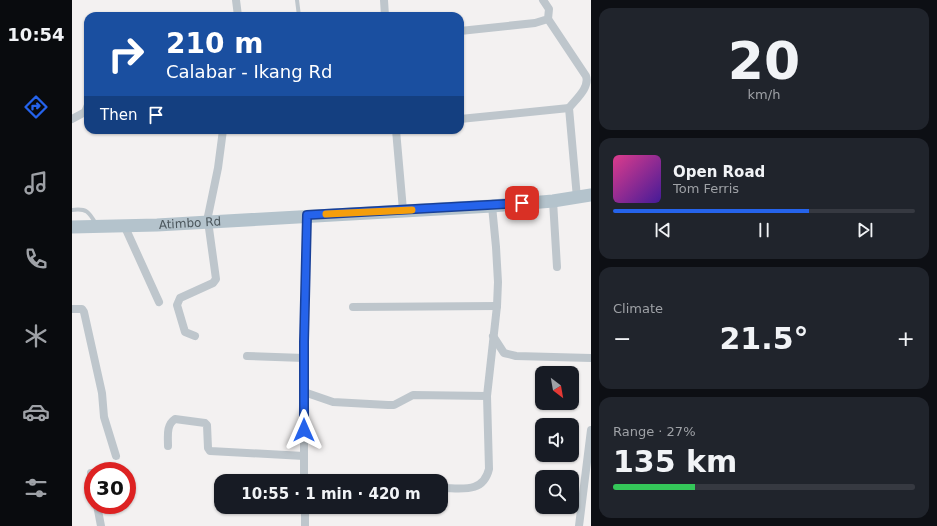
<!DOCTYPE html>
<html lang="en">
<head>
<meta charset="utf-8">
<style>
  :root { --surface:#171b24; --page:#20242c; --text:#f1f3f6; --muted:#9ea1a6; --line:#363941; --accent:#2563eb }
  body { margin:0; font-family:"DejaVu Sans",sans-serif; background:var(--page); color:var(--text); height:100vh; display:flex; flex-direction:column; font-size:15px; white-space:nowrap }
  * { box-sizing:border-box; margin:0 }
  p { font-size:13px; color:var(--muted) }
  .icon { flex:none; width:22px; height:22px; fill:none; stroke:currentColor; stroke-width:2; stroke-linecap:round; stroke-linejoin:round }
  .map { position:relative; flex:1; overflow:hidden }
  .drawer { display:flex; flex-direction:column; gap:8px; padding:8px; background:#0d0f14; width:346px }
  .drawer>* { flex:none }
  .hud { position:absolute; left:12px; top:12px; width:380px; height:122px; border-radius:12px; box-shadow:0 1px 3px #0004; background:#1a4fa0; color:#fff; overflow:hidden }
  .needle { width:26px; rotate:149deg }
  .controls { position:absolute; left:463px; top:366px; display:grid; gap:8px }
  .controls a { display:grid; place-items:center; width:44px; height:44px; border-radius:8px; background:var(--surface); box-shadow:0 1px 3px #0004; font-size:20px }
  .speed { position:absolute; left:12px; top:462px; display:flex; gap:8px; font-size:20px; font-weight:700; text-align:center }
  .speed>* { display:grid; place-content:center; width:52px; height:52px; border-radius:50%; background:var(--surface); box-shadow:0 1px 3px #0004; line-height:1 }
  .speed .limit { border:6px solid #d22; background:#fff; color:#111 }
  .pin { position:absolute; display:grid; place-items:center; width:34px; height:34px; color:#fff; margin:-17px; border-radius:8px; box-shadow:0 2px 6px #0006 }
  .me { position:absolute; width:44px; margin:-22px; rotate:0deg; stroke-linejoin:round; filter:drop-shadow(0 0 3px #0008) }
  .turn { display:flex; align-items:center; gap:14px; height:84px; padding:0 16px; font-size:18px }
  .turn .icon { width:52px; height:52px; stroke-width:2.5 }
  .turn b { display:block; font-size:28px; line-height:34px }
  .then { display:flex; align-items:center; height:38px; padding:0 16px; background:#0003; gap:8px; font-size:15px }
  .big { font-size:30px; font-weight:700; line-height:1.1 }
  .drawer .tile { flex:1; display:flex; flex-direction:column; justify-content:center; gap:6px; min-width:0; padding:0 14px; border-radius:12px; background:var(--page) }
  .drawer .dial { align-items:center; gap:0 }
  .dial b { font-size:52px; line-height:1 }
  .song { display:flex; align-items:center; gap:12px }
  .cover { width:48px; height:48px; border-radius:6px; background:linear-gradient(135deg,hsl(330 70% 55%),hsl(260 70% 35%)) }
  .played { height:4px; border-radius:2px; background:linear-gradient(90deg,var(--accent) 65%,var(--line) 65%) }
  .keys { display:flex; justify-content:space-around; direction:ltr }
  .heat { display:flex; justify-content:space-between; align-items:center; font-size:22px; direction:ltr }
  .charge { height:6px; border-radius:3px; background:linear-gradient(90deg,#34c759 27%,var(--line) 0) }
  .trip { position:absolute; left:142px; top:474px; width:234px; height:40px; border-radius:12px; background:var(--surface); box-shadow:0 1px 3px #0004; font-weight:700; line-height:40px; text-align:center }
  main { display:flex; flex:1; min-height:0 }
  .dock { display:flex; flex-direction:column; width:72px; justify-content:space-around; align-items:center; background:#090b0e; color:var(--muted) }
  .dock .icon { width:28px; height:28px }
  .dock .current { color:var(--accent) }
  .dock b { font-size:18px; color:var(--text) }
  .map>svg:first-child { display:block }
</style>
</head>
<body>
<main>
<nav class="dock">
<b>10:54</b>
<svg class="icon current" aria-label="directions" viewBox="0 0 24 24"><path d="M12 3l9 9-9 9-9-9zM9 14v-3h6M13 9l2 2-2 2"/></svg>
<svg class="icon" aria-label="music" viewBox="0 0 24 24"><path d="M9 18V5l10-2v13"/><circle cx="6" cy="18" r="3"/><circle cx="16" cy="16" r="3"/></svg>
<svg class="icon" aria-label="phone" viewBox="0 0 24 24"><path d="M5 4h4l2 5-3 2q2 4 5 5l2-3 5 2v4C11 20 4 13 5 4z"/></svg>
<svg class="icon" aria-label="climate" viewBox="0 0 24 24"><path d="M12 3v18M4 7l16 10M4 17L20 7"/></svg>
<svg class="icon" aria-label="car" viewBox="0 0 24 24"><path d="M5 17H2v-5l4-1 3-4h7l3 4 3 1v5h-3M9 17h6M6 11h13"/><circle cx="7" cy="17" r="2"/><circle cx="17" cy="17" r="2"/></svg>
<svg class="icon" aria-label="filters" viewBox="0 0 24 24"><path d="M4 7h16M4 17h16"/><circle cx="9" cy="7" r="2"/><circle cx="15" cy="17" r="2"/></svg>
</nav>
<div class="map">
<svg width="519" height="526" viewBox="0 0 519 526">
  <rect width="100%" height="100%" fill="#f3f1f1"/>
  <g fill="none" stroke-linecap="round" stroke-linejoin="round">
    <g stroke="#bec6cc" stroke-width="4">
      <polyline points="225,0 227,16"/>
      <path d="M 0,210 C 15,208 17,212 24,224"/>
    </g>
    <g stroke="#bec6cc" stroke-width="8">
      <polyline points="164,0 166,16"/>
      <polyline points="312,0 313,16"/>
      <path d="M 476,19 L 514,76 C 518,88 503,100 497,108 L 505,198"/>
      <polyline points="388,31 463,23 476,19 477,9 471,0"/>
      <polyline points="0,119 13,112 16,105"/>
      <polyline points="388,119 497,108"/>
      <polyline points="324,130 331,210"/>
      <polyline points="481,201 485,267"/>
      <polyline points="135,221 146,168 151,130"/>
      <polyline points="52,225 87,302"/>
      <polyline points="281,307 425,306"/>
      <polyline points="0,309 10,309 12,312 30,393 32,417 44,456"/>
      <polyline points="123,336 113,332 105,305 108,298 141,283 144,279 136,221"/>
      <polyline points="421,336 432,353 444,356 519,358"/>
      <polyline points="175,356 232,358"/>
      <polyline points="232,392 261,402 316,405 322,405 341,395 415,396"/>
      <path d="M 96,446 C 96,436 94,425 103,419 L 133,423 L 135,425 L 136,448 L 138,451 L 232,456"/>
      <polyline points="19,473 21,482"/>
      <polyline points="232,481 232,342 235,215"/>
      <path d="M 369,488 C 389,488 411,494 417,469 L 415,396 L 425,306 L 426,282 L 424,247 L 420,206"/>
      <polyline points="25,505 29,526"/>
      <polyline points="233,507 233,526"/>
      <polyline points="507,526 519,430"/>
    </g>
    <path stroke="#b4c3cc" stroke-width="13" id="s1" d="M 0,227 L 85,225 L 420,206 L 481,201 L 519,195"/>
  </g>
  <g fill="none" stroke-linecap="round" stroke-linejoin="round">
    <defs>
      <polyline id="route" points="232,430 232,342 235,215 450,203"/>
    </defs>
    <use href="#route" stroke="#184099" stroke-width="10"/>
    <use href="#route" stroke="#2563eb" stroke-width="7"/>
    <polyline stroke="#f59e0b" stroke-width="7" points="254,214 340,210"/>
  </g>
  <g text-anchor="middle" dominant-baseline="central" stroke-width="3" stroke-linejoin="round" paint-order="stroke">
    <g font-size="12" fill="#4b565c" stroke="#fff">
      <text stroke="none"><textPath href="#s1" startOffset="118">Atimbo Rd</textPath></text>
    </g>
  </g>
</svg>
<div class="controls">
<a><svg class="needle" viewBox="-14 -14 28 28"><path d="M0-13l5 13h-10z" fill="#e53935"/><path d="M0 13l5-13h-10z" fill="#9ea1a6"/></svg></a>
<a><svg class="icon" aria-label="sound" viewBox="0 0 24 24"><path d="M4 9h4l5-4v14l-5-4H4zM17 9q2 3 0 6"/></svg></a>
<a><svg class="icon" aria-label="search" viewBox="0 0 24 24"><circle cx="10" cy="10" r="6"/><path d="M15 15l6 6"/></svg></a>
</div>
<div class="speed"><div class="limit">30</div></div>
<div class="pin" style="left:450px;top:203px;background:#d93025"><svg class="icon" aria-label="arrive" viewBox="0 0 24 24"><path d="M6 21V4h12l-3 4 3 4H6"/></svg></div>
<svg class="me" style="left:232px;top:430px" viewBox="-20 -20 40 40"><path d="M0-17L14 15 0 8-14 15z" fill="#2563eb" stroke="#fff" stroke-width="4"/></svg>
<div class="trip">10:55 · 1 min · 420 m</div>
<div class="hud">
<div class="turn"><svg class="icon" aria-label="right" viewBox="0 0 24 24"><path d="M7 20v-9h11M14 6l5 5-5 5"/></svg><div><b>210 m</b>Calabar - Ikang Rd</div></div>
<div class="then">Then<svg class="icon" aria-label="arrive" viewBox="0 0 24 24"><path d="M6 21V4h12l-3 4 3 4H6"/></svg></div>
</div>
</div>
<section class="drawer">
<div class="tile dial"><b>20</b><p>km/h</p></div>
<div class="tile">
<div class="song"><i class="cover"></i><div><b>Open Road</b><p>Tom Ferris</p></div></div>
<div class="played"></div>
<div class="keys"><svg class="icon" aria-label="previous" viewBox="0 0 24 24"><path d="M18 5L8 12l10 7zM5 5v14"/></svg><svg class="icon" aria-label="pause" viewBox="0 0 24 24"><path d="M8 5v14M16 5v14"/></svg><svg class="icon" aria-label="next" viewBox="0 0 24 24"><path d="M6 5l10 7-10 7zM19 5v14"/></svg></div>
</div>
<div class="tile"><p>Climate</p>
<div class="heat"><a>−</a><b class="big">21.5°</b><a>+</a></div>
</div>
<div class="tile"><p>Range · 27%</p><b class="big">135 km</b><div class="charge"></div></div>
</section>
</main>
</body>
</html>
